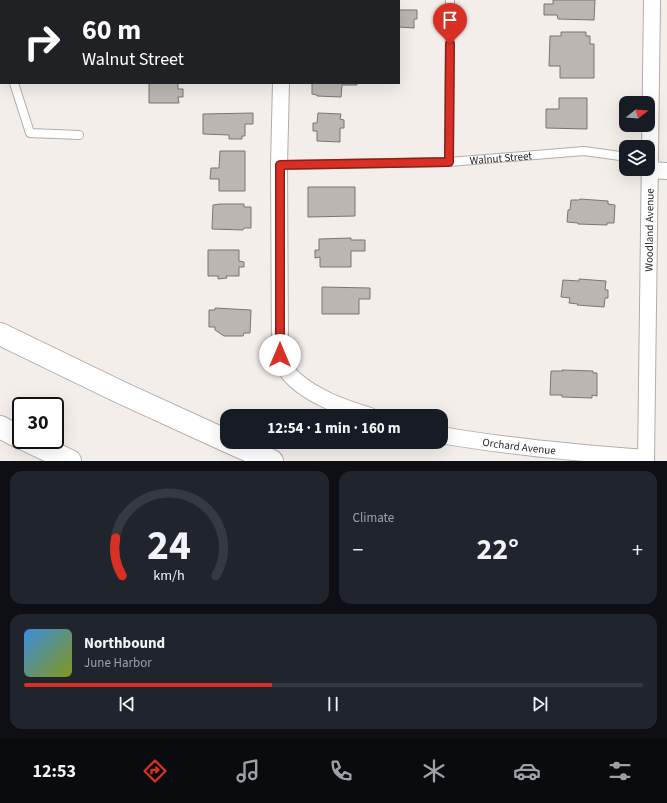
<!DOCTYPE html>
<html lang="en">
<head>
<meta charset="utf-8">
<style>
  :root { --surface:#171b24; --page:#20242c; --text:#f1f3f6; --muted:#9ea1a6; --line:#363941; --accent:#d93025 }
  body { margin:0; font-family:"Source Sans 3",sans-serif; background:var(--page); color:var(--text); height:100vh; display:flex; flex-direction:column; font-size:15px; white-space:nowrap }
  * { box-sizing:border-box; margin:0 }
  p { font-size:13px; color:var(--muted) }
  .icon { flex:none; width:22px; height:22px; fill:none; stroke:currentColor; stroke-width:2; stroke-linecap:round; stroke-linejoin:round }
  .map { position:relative; height:461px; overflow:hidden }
  .drawer { display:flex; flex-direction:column; gap:10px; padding:10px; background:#0d0f14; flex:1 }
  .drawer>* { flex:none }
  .top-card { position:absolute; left:0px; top:0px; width:400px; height:84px; box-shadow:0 4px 16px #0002; background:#202124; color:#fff; overflow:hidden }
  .needle { width:26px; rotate:73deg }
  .buttons { position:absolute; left:619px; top:96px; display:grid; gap:8px }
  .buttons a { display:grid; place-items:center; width:36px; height:36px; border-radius:8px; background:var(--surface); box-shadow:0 4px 16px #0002; font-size:20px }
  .speed { position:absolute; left:12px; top:397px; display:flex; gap:8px; font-size:20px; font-weight:700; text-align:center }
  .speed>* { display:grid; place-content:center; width:52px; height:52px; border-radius:50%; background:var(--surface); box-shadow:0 4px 16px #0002; line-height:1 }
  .speed .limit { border:2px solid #111; border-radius:6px; background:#fff; color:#111 }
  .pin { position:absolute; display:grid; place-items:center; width:34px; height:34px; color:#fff; margin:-41px -17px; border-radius:50% 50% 50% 0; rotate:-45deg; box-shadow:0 0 4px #0007 }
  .pin .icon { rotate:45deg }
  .me { position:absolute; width:44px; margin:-22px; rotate:0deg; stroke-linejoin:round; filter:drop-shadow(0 0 3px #0008) }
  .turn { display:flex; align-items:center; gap:14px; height:84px; padding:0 16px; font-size:18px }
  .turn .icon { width:52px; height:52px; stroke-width:2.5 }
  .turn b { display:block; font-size:28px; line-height:34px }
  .big { font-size:30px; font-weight:700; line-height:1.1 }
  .drawer .tile { flex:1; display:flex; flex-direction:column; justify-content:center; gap:6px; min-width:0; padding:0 14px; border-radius:12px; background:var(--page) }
  .drawer .dial { align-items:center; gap:0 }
  .dial svg { height:104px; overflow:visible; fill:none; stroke:var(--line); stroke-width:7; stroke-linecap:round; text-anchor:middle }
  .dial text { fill:var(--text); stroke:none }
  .song { display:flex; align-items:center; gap:12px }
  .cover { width:48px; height:48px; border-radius:6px; background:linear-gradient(135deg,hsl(210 70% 55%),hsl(70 70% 35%)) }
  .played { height:4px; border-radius:2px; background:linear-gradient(90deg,var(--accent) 40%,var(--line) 40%) }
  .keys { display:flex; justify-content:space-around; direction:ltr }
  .heat { display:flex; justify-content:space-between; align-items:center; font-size:22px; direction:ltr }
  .drawer .tiles { flex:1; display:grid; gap:10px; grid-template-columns:1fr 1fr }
  .tile:last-child { grid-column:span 2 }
  .trip { position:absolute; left:220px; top:409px; width:228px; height:40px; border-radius:12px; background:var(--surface); box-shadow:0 4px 16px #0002; font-weight:700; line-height:40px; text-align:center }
  .tab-bar { display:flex; height:64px; justify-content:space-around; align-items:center; background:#090b0e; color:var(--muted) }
  .tab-bar .icon { width:28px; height:28px }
  .tab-bar .current { color:var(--accent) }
  .tab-bar b { font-size:18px; color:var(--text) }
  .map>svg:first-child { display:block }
</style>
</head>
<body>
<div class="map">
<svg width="667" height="461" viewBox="0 0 667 461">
  <rect width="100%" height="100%" fill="#f4eeeb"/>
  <g fill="#bcb6b2" stroke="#7a7571">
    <polygon points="553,0 595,0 594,20 558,19 557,15 544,15 544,4 553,4"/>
    <polygon points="399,10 417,10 417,19 414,19 414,28 399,27"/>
    <polygon points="561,32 586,32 586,36 590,36 590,44 594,44 594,78 560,78 560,66 549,66 550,36 561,36"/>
    <polygon points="149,83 178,83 178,89 183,89 183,97 178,97 179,103 149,103"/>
    <polygon points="312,83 357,83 357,85 342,85 341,97 317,96 317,95 312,94"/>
    <polygon points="559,98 587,98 587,129 546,128 546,109 559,109"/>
    <polygon points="253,113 253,124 245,124 245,136 242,136 242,139 229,139 229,135 203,134 203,114"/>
    <polygon points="318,113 341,114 340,119 344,120 344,128 340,128 340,142 317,141 317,131 313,131 313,123 317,123"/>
    <polygon points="220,151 245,151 245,191 219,191 219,179 210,179 211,168 219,168"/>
    <polygon points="308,187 355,187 355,216 308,217"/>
    <polygon points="580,199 608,201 608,204 615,205 614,223 607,223 607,225 578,224 578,223 567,222 568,210 570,210 571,200 579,200"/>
    <polygon points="220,204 244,204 244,207 251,207 251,228 244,228 243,230 212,229 213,205"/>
    <polygon points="351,238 351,240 365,240 365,251 351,251 351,267 320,267 320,257 315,258 315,250 319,250 319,239"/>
    <polygon points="208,250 239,250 239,261 244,262 244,267 239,267 239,276 226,276 227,278 218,279 218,276 208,276"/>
    <polygon points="579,279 606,281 605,290 608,290 608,298 605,298 604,307 577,305 578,304 569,303 570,298 561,297 563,280 579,281"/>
    <polygon points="322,287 370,288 370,299 359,299 359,314 322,314"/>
    <polygon points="215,308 251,310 250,333 244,333 243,336 224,336 215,330 215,327 209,327 209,310 215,310"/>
    <polygon points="562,370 593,371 593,373 597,373 597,396 592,395 592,398 562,397 562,395 550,395 551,371 563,371"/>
  </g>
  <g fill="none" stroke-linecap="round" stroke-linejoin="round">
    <defs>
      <g id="lane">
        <polyline points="0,34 1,38"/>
        <polyline points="14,83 30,133 79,135"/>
        <polyline points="449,162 450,0"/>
        <path id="s1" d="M 279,165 L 449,162 L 584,151 L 620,156 L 626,159"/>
      </g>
      <g id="street">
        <polyline points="282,1 282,0"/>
        <path d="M 281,83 L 279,165 L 280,355 C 283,364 287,373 294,379 C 315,398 344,408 370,416"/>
        <polyline points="650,170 667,171"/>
        <path id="s2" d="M 441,435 C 509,447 577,453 646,458"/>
        <path id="s3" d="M 646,461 L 652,0"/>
      </g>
      <g id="highway">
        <polyline points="0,334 122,393 227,441"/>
        <polyline points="0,427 21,438"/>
        <polyline points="26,440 70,461"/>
        <polyline points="229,442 272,461"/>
      </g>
    </defs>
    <use href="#lane" stroke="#b3adaa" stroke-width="10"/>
    <use href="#street" stroke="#b3adaa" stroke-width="18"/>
    <use href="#highway" stroke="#b3adaa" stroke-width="24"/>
    <use href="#lane" stroke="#fff" stroke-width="8"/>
    <use href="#street" stroke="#fff" stroke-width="16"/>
    <use href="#highway" stroke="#fff" stroke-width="22"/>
  </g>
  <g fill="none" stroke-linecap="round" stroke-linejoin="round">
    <defs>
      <polyline id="route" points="280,355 280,165 449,162 450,44"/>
    </defs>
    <use href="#route" stroke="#8d1f18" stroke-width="10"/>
    <use href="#route" stroke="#d93025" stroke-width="7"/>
  </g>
  <g text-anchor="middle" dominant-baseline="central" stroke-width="3" stroke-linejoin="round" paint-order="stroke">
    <g font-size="11" fill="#272523" stroke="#f4eeeb">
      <text stroke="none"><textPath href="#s1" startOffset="222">Walnut Street</textPath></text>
      <text stroke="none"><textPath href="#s3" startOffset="231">Woodland Avenue</textPath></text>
      <text stroke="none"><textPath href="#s2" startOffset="79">Orchard Avenue</textPath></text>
    </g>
  </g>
</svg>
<div class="buttons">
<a><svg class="needle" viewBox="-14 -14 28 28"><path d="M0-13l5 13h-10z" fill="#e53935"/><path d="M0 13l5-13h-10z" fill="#9ea1a6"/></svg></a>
<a><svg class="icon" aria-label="layers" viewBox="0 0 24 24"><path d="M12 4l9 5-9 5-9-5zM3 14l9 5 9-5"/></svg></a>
</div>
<div class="speed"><div class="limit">30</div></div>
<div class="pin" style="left:450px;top:44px;background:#d93025"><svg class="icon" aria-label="arrive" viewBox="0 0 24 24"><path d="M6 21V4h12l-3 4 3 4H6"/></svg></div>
<svg class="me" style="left:280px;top:355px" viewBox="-20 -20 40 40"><circle r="19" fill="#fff"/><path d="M0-13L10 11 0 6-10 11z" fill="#d93025"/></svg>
<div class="trip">12:54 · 1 min · 160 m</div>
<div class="top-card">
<div class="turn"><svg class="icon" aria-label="right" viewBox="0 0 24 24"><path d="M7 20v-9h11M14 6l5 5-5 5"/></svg><div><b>60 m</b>Walnut Street</div></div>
</div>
</div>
<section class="drawer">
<div class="tiles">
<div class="tile dial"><svg viewBox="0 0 100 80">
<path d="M14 69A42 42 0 1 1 86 69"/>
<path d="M14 69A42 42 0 0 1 9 40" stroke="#d93025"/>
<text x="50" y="56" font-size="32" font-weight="700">24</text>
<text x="50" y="72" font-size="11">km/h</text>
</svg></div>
<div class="tile"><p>Climate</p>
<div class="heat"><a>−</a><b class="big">22°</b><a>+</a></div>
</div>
<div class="tile">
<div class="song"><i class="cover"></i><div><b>Northbound</b><p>June Harbor</p></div></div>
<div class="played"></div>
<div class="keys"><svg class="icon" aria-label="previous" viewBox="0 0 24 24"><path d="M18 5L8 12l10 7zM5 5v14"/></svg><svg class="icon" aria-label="pause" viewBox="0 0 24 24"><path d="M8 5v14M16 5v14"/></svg><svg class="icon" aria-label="next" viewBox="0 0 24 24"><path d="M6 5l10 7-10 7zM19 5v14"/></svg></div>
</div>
</div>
</section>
<nav class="tab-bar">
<b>12:53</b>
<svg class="icon current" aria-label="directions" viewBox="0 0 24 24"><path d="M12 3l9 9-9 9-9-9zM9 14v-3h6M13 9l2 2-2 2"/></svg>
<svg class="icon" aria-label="music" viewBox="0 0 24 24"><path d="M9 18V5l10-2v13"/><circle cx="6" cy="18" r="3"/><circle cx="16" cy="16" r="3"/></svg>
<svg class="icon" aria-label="phone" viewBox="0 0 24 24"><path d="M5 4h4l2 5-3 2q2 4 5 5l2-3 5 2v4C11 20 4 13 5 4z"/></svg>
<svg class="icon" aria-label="climate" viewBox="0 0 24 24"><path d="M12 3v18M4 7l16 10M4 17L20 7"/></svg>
<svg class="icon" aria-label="car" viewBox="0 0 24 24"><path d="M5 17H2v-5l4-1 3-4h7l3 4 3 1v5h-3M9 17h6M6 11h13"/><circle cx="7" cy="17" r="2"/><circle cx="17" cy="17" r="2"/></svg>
<svg class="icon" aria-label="filters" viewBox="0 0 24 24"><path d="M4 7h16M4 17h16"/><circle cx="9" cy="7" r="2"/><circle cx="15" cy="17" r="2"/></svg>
</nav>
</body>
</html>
